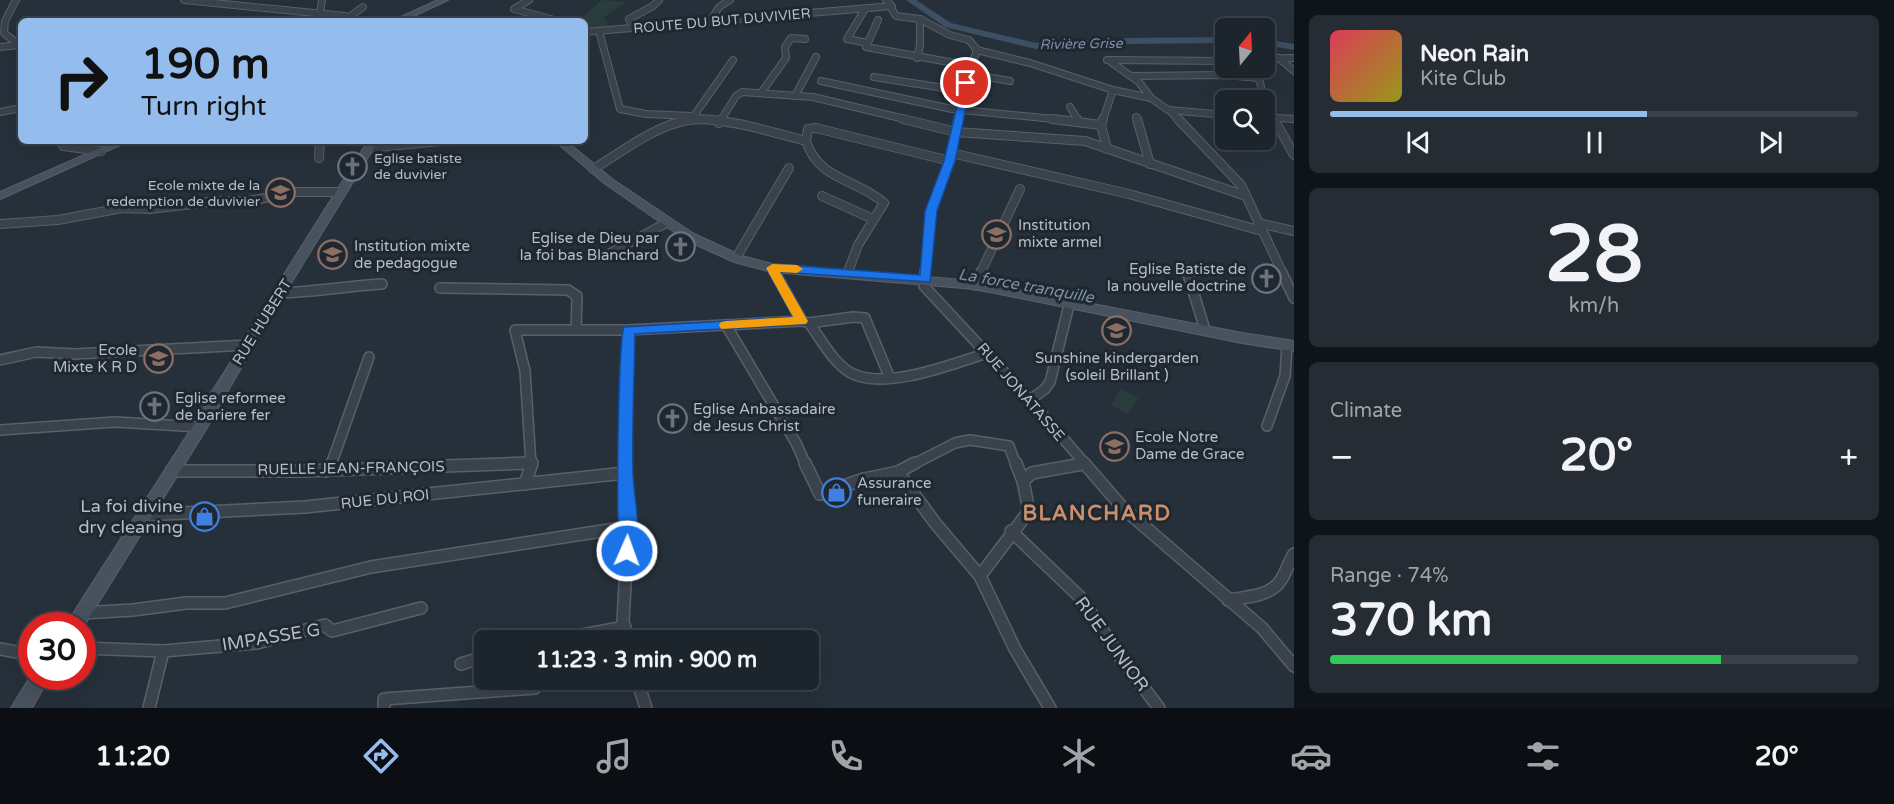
<!DOCTYPE html>
<html lang="en">
<head>
<meta charset="utf-8">
<style>
  :root { --surface:#1c242c; --page:#252c34; --text:#f1f3f6; --muted:#a0a4a9; --line:#3a4148; --accent:#94bced }
  body { margin:0; font-family:"Varela Round",sans-serif; background:var(--page); color:var(--text); height:100vh; display:flex; flex-direction:column; font-size:22px; white-space:nowrap }
  * { box-sizing:border-box; margin:0 }
  p { font-size:20px; color:var(--muted) }
  .icon { flex:none; width:33px; height:33px; fill:none; stroke:currentColor; stroke-width:2; stroke-linecap:round; stroke-linejoin:round }
  .map { position:relative; flex:1; overflow:hidden }
  .panel { display:flex; flex-direction:column; gap:15px; padding:15px; background:#0f1418; width:600px }
  .panel>* { flex:none }
  .hud { position:absolute; left:18px; top:18px; width:570px; height:126px; border-radius:9px; box-shadow:0 6px 24px #0002,0 0 0 2px var(--line); background:#94bced; color:#111; overflow:hidden }
  .needle { width:39px; rotate:18deg }
  .controls { position:absolute; left:1215px; top:18px; display:grid; gap:12px }
  .controls a { display:grid; place-items:center; width:60px; height:60px; border-radius:9px; background:var(--surface); box-shadow:0 6px 24px #0002,0 0 0 2px var(--line); font-size:30px }
  .speed { position:absolute; left:18px; top:612px; display:flex; gap:12px; font-size:30px; font-weight:700; text-align:center }
  .speed>* { display:grid; place-content:center; width:78px; height:78px; border-radius:50%; background:var(--surface); box-shadow:0 6px 24px #0002,0 0 0 2px var(--line); line-height:1 }
  .speed .limit { border:9px solid #d22; background:#fff; color:#111 }
  .pin { position:absolute; display:grid; place-items:center; width:51px; height:51px; color:#fff; margin:-26px; border:3px solid #fff; border-radius:50%; box-shadow:0 2px 6px #0007 }
  .me { position:absolute; width:66px; margin:-33px; rotate:2deg; stroke-linejoin:round; filter:drop-shadow(0 0 4px #0008) }
  .turn { display:flex; align-items:center; gap:21px; height:126px; padding:0 24px; font-size:27px }
  .turn .icon { width:78px; height:78px; stroke-width:2.5 }
  .turn b { display:block; font-size:42px; line-height:51px }
  .big { font-size:45px; font-weight:800; line-height:1.1 }
  .panel .widget { flex:1; display:flex; flex-direction:column; justify-content:center; gap:9px; min-width:0; padding:0 21px; border-radius:9px; background:var(--page) }
  .panel .dial { align-items:center; gap:0 }
  .dial b { font-size:78px; line-height:1 }
  .song { display:flex; align-items:center; gap:18px }
  .cover { width:72px; height:72px; border-radius:9px; background:linear-gradient(135deg,hsl(350 70% 55%),hsl(60 70% 35%)) }
  .played { height:6px; border-radius:3px; background:linear-gradient(90deg,var(--accent) 60%,var(--line) 60%) }
  .keys { display:flex; justify-content:space-around; direction:ltr }
  .heat { display:flex; justify-content:space-between; align-items:center; font-size:33px; direction:ltr }
  .charge { height:9px; border-radius:4px; background:linear-gradient(90deg,#34c759 74%,var(--line) 0) }
  .trip { position:absolute; left:474px; top:630px; width:345px; height:60px; border-radius:9px; background:var(--surface); box-shadow:0 6px 24px #0002,0 0 0 2px var(--line); font-weight:800; line-height:60px; text-align:center }
  .tabs { display:flex; height:96px; justify-content:space-around; align-items:center; background:#0b0e12; color:var(--muted) }
  .tabs .icon { width:42px; height:42px }
  .tabs .selected { color:var(--accent) }
  .tabs b { font-size:27px; color:var(--text) }
  main { display:flex; flex:1; min-height:0 }
  .map>svg:first-child { display:block }
</style>
</head>
<body>
<main>
<div class="map">
<svg width="1294" height="708" viewBox="0 0 1294 708">
  <rect width="100%" height="100%" fill="#26303b"/>
  <g fill="#293d3d">
    <polygon points="602,0 627,2 604,17 609,27 585,28 585,21 578,21"/>
    <polygon points="1121,389 1138,398 1128,414 1111,405"/>
  </g>
  <g fill="none" stroke-linecap="round" stroke-linejoin="round">
    <polyline stroke="#3d4f62" stroke-width="1.5" points="0,115 21,111"/>
    <g stroke="#3d4f62" stroke-width="2">
      <polyline points="966,288 996,293"/>
      <polyline points="192,420 231,362"/>
    </g>
    <g fill="#3d4f62" fill-rule="evenodd">
      <polygon points="906,0 916,0 951,23 1036,43 1123,38 1226,37 1226,43 1123,44 1036,49 945,27"/>
      <polygon points="1264,39 1294,44 1294,50 1264,45"/>
    </g>
    <defs>
      <g id="street-far3">
        <polyline points="16,0 5,21 4,33 18,44"/>
        <polyline points="184,0 345,16 355,21"/>
        <polyline points="529,0 514,9 558,21"/>
        <polyline points="890,6 896,16 920,19 950,35 969,40 977,50 1030,63 1113,90 1151,98 1168,110 1226,115"/>
        <polyline points="865,9 847,39 868,43"/>
        <polyline points="320,13 322,0"/>
        <polyline points="348,18 363,7"/>
        <polyline points="711,20 719,7 730,0"/>
        <polyline points="878,20 866,47 971,66"/>
        <polyline points="633,28 629,19 653,6 659,0"/>
        <polyline points="599,31 620,109 646,114 692,116"/>
        <polyline points="585,32 892,6 886,0"/>
        <polyline points="0,47 19,45"/>
        <polyline points="917,58 920,45 920,19"/>
        <polyline points="1279,58 1294,71"/>
        <polyline points="1264,59 1294,58"/>
        <polyline points="1107,60 1226,61"/>
        <polyline points="1111,62 1139,82 1151,98"/>
        <path d="M 1239,68 C 1259,77 1262,77 1262,100"/>
        <polyline points="969,74 1010,81"/>
        <polyline points="1132,76 1224,75 1260,78"/>
        <polyline points="874,77 963,91"/>
        <polyline points="821,81 952,109 1064,120"/>
        <polyline points="761,93 786,58 785,47 791,38 805,39"/>
        <polyline points="795,96 816,57"/>
        <polyline points="1070,107 1078,120"/>
        <polyline points="1264,109 1275,120"/>
        <polyline points="1169,110 1179,120"/>
        <polyline points="0,112 21,108"/>
        <polyline points="1136,117 1137,120"/>
        <polyline points="1264,117 1294,119"/>
        <polyline points="687,120 708,120"/>
        <polyline points="691,120 733,60"/>
        <polyline points="721,120 736,96 742,92 813,97 909,120"/>
        <polyline points="958,120 963,91 977,50"/>
        <polyline points="1103,120 1113,90"/>
      </g>
      <g id="street-far2">
        <polyline points="903,119 956,132 1085,141 1246,196"/>
        <polyline points="1052,119 1101,125 1107,149"/>
        <polyline points="1077,119 1078,121"/>
        <polyline points="1137,119 1150,164"/>
        <polyline points="1178,119 1241,185 1282,272"/>
        <polyline points="1274,119 1294,155"/>
        <polyline points="719,123 722,119"/>
        <polyline points="1101,125 1103,119"/>
        <polyline points="66,141 63,146 101,151"/>
        <polyline points="806,141 808,129 816,128 950,161"/>
        <polyline points="369,148 440,141"/>
        <polyline points="951,153 1129,194 1262,231"/>
        <polyline points="319,158 320,141"/>
        <path d="M 593,169 C 622,152 654,126 688,120 C 717,115 776,133 806,141 C 819,181 856,178 884,203 L 858,245 L 848,272"/>
        <polyline points="822,196 873,219"/>
        <polyline points="1258,223 1294,231"/>
        <polyline points="0,224 58,220 122,208 150,209 217,201 249,201 296,192 342,192"/>
        <polyline points="601,258 668,222"/>
        <polyline points="736,258 789,168"/>
        <polyline points="772,268 774,272"/>
        <polyline points="1186,268 1187,272"/>
        <polyline points="925,272 931,211 950,161 958,119"/>
        <polyline points="981,272 1020,189"/>
      </g>
      <g id="street-far1">
        <polyline points="925,271 924,286 1030,400 1086,465"/>
        <polyline points="1187,271 1205,330"/>
        <polyline points="1281,271 1294,298"/>
        <polyline points="848,273 849,271"/>
        <polyline points="975,285 982,271"/>
        <polyline points="440,288 568,290 577,296 576,330"/>
        <path d="M 280,293 C 314,292 348,286 382,284"/>
        <path d="M 802,321 L 809,323 C 821,339 833,363 851,373 C 884,391 953,364 987,353"/>
        <polyline points="809,323 853,317 865,318 889,376"/>
        <polyline points="726,325 796,443 806,465"/>
        <polyline points="0,360 36,352 75,354 248,345"/>
        <polyline points="1030,400 1045,389 1050,382 1069,305"/>
        <polyline points="1267,426 1285,376 1287,345"/>
        <polyline points="0,430 115,422 200,427"/>
        <polyline points="331,465 369,357"/>
        <polyline points="485,465 532,463"/>
        <polyline points="531,465 525,371 515,330 628,330 802,321 774,271"/>
        <polyline points="625,465 628,330"/>
        <polyline points="912,465 955,443 970,440 1009,446 1016,465"/>
        <polyline points="1078,465 1082,464"/>
      </g>
      <g id="street">
        <polyline points="625,463 628,527 623,622 628,640"/>
        <polyline points="805,463 820,494 864,479 898,472 935,523 980,576 1015,649 1050,708"/>
        <polyline points="1016,463 1023,481"/>
        <polyline points="1084,463 1122,507 1262,628 1294,666"/>
        <polyline points="171,471 304,471 528,463"/>
        <polyline points="326,471 332,463"/>
        <polyline points="898,472 915,463"/>
        <polyline points="525,484 532,463"/>
        <polyline points="143,515 305,507 625,473"/>
        <polyline points="1011,531 1081,598 1121,658 1159,708"/>
        <polyline points="980,576 1029,511 1023,481 1032,473 1082,464"/>
        <path d="M 1228,600 C 1245,597 1270,597 1281,580 C 1286,572 1289,562 1294,554"/>
        <polyline points="82,613 133,610 186,603 225,603 371,567 628,527"/>
        <polyline points="556,640 625,627"/>
        <polyline points="82,648 163,651 257,643 325,625 332,631 421,608"/>
        <polyline points="0,649 32,655"/>
        <polyline points="461,664 484,657"/>
        <polyline points="637,680 646,708"/>
        <polyline points="149,708 163,651"/>
        <polyline points="384,708 384,699 535,688"/>
      </g>
      <g id="secondary">
        <polygon points="438,0 448,0 403,21 392,21"/>
        <polygon points="116,141 129,141 0,199 0,192"/>
        <polygon points="368,141 378,141 266,324 205,431 82,629 82,626 65,626 195,423 256,319"/>
        <polygon points="555,141 566,141 612,179 694,234 742,256 772,264 975,281 1242,333 1294,341 1294,351 1242,343 975,289 772,272 734,262 686,240 604,183"/>
        <polygon points="32,674 32,676 50,676 32,708 11,708"/>
      </g>
    </defs>
    <use href="#street-far3" stroke="#586069" stroke-width="8"/>
    <use href="#street-far2" stroke="#586069" stroke-width="10"/>
    <use href="#street-far1" stroke="#586069" stroke-width="12"/>
    <use href="#street" stroke="#586069" stroke-width="14"/>
    <use href="#secondary" stroke="#586069" stroke-width="2"/>
    <use href="#street-far3" stroke="#3a424b" stroke-width="6"/>
    <use href="#street-far2" stroke="#3a424b" stroke-width="8"/>
    <use href="#street-far1" stroke="#3a424b" stroke-width="9"/>
    <use href="#street" stroke="#3a424b" stroke-width="11"/>
    <use href="#secondary" fill="#48525e" fill-rule="evenodd"/>
  </g>
  <path fill="#1a73e8" stroke="#114b97" stroke-width="1.5" d="M 963,81 L 971,83 L 955,161 L 937,211 L 930,282 L 780,272 L 808,321 L 806,324 L 635,334 C 634,381 632,427 633,474 C 634,499 643,533 633,557 L 627,559 L 621,557 C 615,545 618,339 624,327 L 793,317 L 766,268 L 772,264 L 920,275 L 925,211 L 944,161 Z"/>
  <polygon fill="#f59e0b" points="772,264 797,265 803,269 797,273 780,272 808,321 806,324 721,329 719,325 721,322 726,321 793,317 766,268"/>
  <defs>
    <symbol id="church-ring" viewBox="-11 -11 22 22"><circle r="9.5" fill="#1f2730" stroke="#6b7280" stroke-width="1.5"/><path d="M-1.2-6h2.4v3.5h3.3v2.4h-3.3V6h-2.4V-.1h-3.3v-2.4h3.3Z" fill="#6b7280"/></symbol>
    <symbol id="school-ring" viewBox="-11 -11 22 22"><circle r="9.5" fill="#1f2730" stroke="#8d6e63" stroke-width="1.5"/><path d="M0-5L7-2L0 1L-7-2ZM-4 1L0 2.5L4 1V4Q0 6-4 4Z" fill="#8d6e63"/></symbol>
    <symbol id="shop-ring" viewBox="-11 -11 22 22"><circle r="9.5" fill="#1f2730" stroke="#3f7fe0" stroke-width="1.5"/><path d="M-5-2.5h2.3a2.7 3.5 0 0 1 5.4 0H5L5.5 6h-11ZM-1.5-2.5h3a1.5 2.3 0 0 0-3 0Z" fill="#3f7fe0"/></symbol>
  </defs>
  <g fill-rule="evenodd">
    <use href="#church-ring" x="336" y="150" width="33" height="33"/>
    <use href="#school-ring" x="264" y="176" width="33" height="33"/>
    <use href="#school-ring" x="980" y="218" width="33" height="33"/>
    <use href="#church-ring" x="664" y="230" width="33" height="33"/>
    <use href="#school-ring" x="316" y="238" width="33" height="33"/>
    <use href="#church-ring" x="1250" y="262" width="33" height="33"/>
    <use href="#school-ring" x="1100" y="314" width="33" height="33"/>
    <use href="#school-ring" x="142" y="342" width="33" height="33"/>
    <use href="#church-ring" x="138" y="390" width="33" height="33"/>
    <use href="#church-ring" x="656" y="402" width="33" height="33"/>
    <use href="#school-ring" x="1098" y="430" width="33" height="33"/>
    <use href="#shop-ring" x="820" y="476" width="33" height="33"/>
    <use href="#shop-ring" x="188" y="500" width="33" height="33"/>
  </g>
  <g text-anchor="middle" dominant-baseline="central" stroke-width="6" stroke-linejoin="round" paint-order="stroke">
    <g font-size="14" fill="#b5bdc7" stroke="#1f2730">
      <text transform="translate(722 21) rotate(-5)">ROUTE DU BUT DUVIVIER</text>
    </g>
    <g font-size="14" font-style="italic" fill="#798fa7" stroke="#1f2730">
      <text transform="translate(1081 44) rotate(-1)">Rivière Grise</text>
    </g>
    <g font-size="14" fill="#b5bdc7" stroke="#1f2730" text-anchor="start">
      <text x="374" y="158">Eglise batiste<tspan x="374" dy="16">de duvivier</tspan></text>
      <text x="260" y="185" text-anchor="end">Ecole mixte de la<tspan x="260" dy="16">redemption de duvivier</tspan></text>
    </g>
    <g font-size="15" fill="#b5bdc7" stroke="#1f2730" text-anchor="start">
      <text x="1018" y="225">Institution<tspan x="1018" dy="17">mixte armel</tspan></text>
      <text x="659" y="238" text-anchor="end">Eglise de Dieu par<tspan x="659" dy="17">la foi bas Blanchard</tspan></text>
      <text x="354" y="246">Institution mixte<tspan x="354" dy="17">de pedagogue</tspan></text>
      <text x="1246" y="269" text-anchor="end">Eglise Batiste de<tspan x="1246" dy="17">la nouvelle doctrine</tspan></text>
      <text x="137" y="350" text-anchor="end">Ecole<tspan x="137" dy="17">Mixte K R D</tspan></text>
      <text x="1117" y="358" text-anchor="middle">Sunshine kindergarden<tspan x="1117" dy="17">(soleil Brillant )</tspan></text>
      <text x="175" y="398">Eglise reformee<tspan x="175" dy="17">de bariere fer</tspan></text>
      <text x="693" y="409">Eglise Anbassadaire<tspan x="693" dy="17">de Jesus Christ</tspan></text>
      <text x="1135" y="437">Ecole Notre<tspan x="1135" dy="17">Dame de Grace</tspan></text>
      <text x="857" y="483">Assurance<tspan x="857" dy="17">funeraire</tspan></text>
    </g>
    <g font-size="15" fill="#b5bdc7" stroke="#1f2730">
      <text transform="translate(262 322) rotate(-58)">RUE HUBERT</text>
      <text transform="translate(1021 392) rotate(49)">RUE JONATASSE</text>
      <text transform="translate(351 468) rotate(-1)">RUELLE JEAN-FRANÇOIS</text>
      <text transform="translate(385 499) rotate(-6)">RUE DU ROI</text>
    </g>
    <g font-size="16" font-style="italic" fill="#798fa7" stroke="#1f2730">
      <text transform="translate(1026 286) rotate(10)">La force tranquille</text>
    </g>
    <g font-size="18" fill="#b5bdc7" stroke="#1f2730" text-anchor="end">
      <text x="183" y="506">La foi divine<tspan x="183" dy="21">dry cleaning</tspan></text>
    </g>
    <g font-size="18" fill="#b5bdc7" stroke="#1f2730">
      <text transform="translate(271 637) rotate(-9)">IMPASSE G</text>
      <text transform="translate(1112 644) rotate(54)">RUE JUNIOR</text>
    </g>
    <g font-size="21" font-weight="bold" letter-spacing="1.5" fill="#ca906d" stroke="#1f2730">
      <text x="1097" y="513">BLANCHARD</text>
    </g>
  </g>
</svg>
<div class="controls">
<a><svg class="needle" viewBox="-14 -14 28 28"><path d="M0-13l5 13h-10z" fill="#e53935"/><path d="M0 13l5-13h-10z" fill="#a0a4a9"/></svg></a>
<a><svg class="icon" aria-label="search" viewBox="0 0 24 24"><circle cx="10" cy="10" r="6"/><path d="M15 15l6 6"/></svg></a>
</div>
<div class="speed"><div class="limit">30</div></div>
<div class="pin" style="left:966px;top:83px;background:#d93025"><svg class="icon" aria-label="arrive" viewBox="0 0 24 24"><path d="M6 21V4h12l-3 4 3 4H6"/></svg></div>
<svg class="me" style="left:627px;top:551px" viewBox="-20 -20 40 40"><circle r="17" fill="#1a73e8" stroke="#fff" stroke-width="3"/><path d="M0-11L8 9 0 5-8 9z" fill="#fff"/></svg>
<div class="trip">11:23 · 3 min · 900 m</div>
<div class="hud">
<div class="turn"><svg class="icon" aria-label="right" viewBox="0 0 24 24"><path d="M7 20v-9h11M14 6l5 5-5 5"/></svg><div><b>190 m</b>Turn right</div></div>
</div>
</div>
<section class="panel">
<div class="widget">
<div class="song"><i class="cover"></i><div><b>Neon Rain</b><p>Kite Club</p></div></div>
<div class="played"></div>
<div class="keys"><svg class="icon" aria-label="previous" viewBox="0 0 24 24"><path d="M18 5L8 12l10 7zM5 5v14"/></svg><svg class="icon" aria-label="pause" viewBox="0 0 24 24"><path d="M8 5v14M16 5v14"/></svg><svg class="icon" aria-label="next" viewBox="0 0 24 24"><path d="M6 5l10 7-10 7zM19 5v14"/></svg></div>
</div>
<div class="widget dial"><b>28</b><p>km/h</p></div>
<div class="widget"><p>Climate</p>
<div class="heat"><a>−</a><b class="big">20°</b><a>+</a></div>
</div>
<div class="widget"><p>Range · 74%</p><b class="big">370 km</b><div class="charge"></div></div>
</section>
</main>
<nav class="tabs">
<b>11:20</b>
<svg class="icon selected" aria-label="directions" viewBox="0 0 24 24"><path d="M12 3l9 9-9 9-9-9zM9 14v-3h6M13 9l2 2-2 2"/></svg>
<svg class="icon" aria-label="music" viewBox="0 0 24 24"><path d="M9 18V5l10-2v13"/><circle cx="6" cy="18" r="3"/><circle cx="16" cy="16" r="3"/></svg>
<svg class="icon" aria-label="phone" viewBox="0 0 24 24"><path d="M5 4h4l2 5-3 2q2 4 5 5l2-3 5 2v4C11 20 4 13 5 4z"/></svg>
<svg class="icon" aria-label="climate" viewBox="0 0 24 24"><path d="M12 3v18M4 7l16 10M4 17L20 7"/></svg>
<svg class="icon" aria-label="car" viewBox="0 0 24 24"><path d="M5 17H2v-5l4-1 3-4h7l3 4 3 1v5h-3M9 17h6M6 11h13"/><circle cx="7" cy="17" r="2"/><circle cx="17" cy="17" r="2"/></svg>
<svg class="icon" aria-label="filters" viewBox="0 0 24 24"><path d="M4 7h16M4 17h16"/><circle cx="9" cy="7" r="2"/><circle cx="15" cy="17" r="2"/></svg>
<b>20°</b>
</nav>
</body>
</html>
